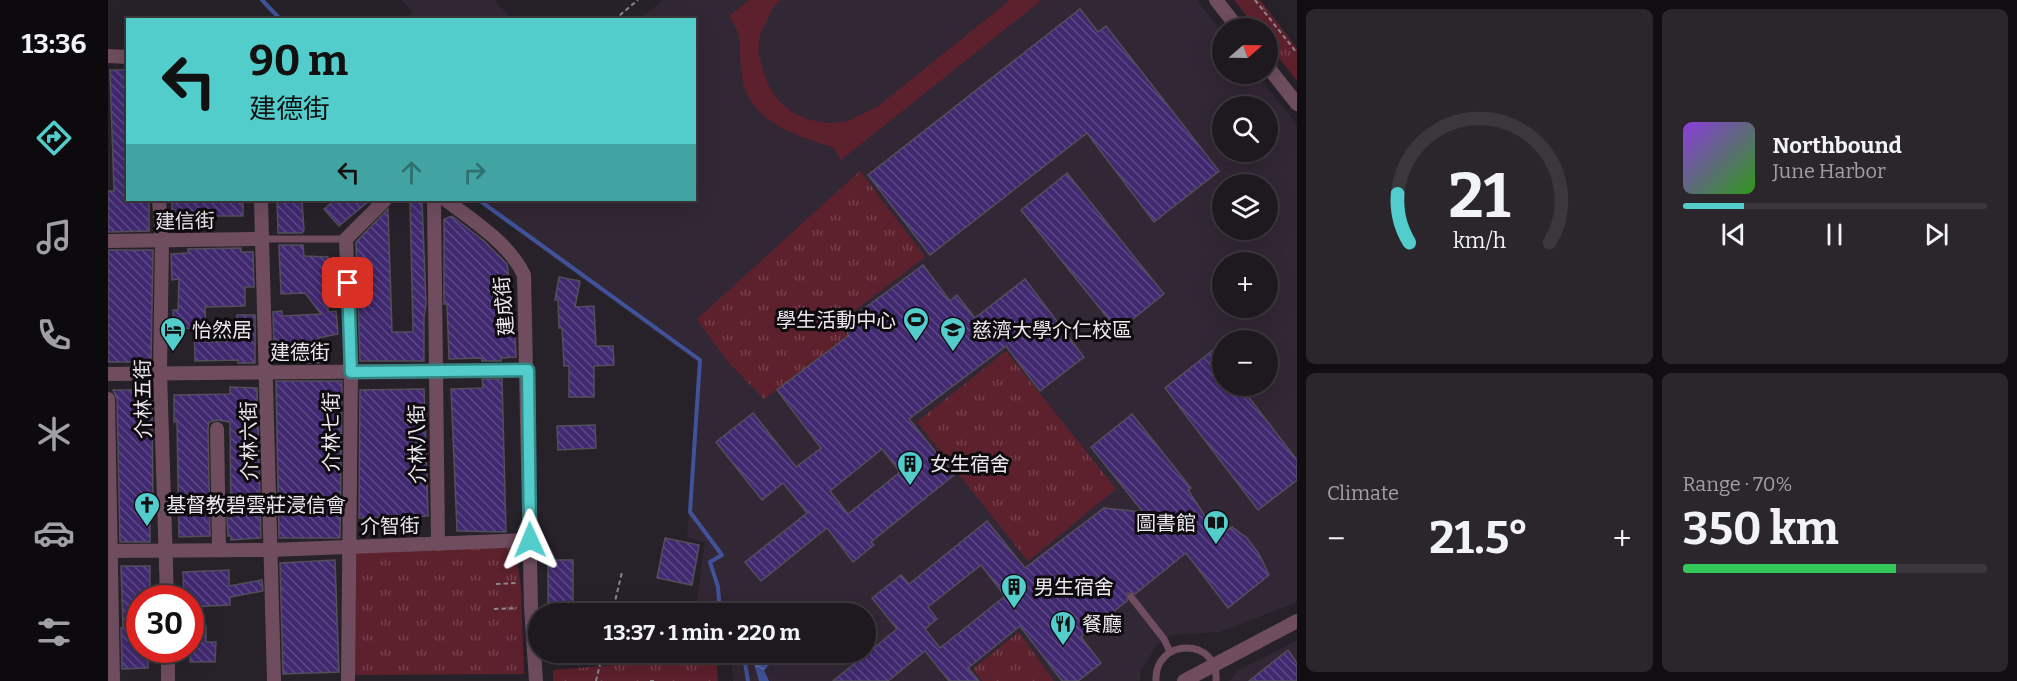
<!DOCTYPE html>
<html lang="en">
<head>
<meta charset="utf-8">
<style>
  :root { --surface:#1d191f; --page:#2a262c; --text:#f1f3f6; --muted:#a0a0a4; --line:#3b383d; --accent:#52cdcc }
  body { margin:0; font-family:Bitter,"Noto Sans TC",serif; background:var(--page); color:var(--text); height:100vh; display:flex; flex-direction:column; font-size:22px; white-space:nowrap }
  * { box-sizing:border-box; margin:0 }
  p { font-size:20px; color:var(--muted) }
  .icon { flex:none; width:33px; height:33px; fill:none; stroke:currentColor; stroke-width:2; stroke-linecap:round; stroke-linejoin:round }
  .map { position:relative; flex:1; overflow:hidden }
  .side { display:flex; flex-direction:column; gap:9px; padding:9px; background:#100e11; width:720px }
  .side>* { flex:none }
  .top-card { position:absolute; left:18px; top:18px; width:570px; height:183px; border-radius:0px; box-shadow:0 6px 24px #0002,0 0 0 2px var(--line); background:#52cdcc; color:#111; overflow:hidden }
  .needle { width:39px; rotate:70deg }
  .controls { position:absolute; left:1104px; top:18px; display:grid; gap:12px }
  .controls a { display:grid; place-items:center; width:66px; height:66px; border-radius:50%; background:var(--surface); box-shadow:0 6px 24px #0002,0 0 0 2px var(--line); font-size:30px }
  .speed { position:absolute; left:18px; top:585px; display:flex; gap:12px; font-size:30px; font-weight:700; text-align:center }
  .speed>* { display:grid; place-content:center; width:78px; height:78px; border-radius:50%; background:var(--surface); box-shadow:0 6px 24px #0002,0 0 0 2px var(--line); line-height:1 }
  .speed .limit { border:9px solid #d22; background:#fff; color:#111 }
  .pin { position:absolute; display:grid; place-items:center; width:51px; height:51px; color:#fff; margin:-26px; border-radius:12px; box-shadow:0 3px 9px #0006 }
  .me { position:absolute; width:66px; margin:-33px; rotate:359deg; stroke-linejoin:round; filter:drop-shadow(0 0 4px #0008) }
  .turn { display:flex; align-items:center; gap:21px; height:126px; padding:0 24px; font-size:27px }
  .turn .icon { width:78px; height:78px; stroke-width:2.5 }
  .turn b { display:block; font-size:42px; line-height:51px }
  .lanes { display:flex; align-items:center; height:57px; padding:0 24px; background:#0003; justify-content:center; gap:30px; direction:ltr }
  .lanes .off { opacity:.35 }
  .big { font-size:45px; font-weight:700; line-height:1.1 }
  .side .widget { flex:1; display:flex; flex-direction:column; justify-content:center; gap:9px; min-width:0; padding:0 21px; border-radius:9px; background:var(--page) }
  .side .dial { align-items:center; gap:0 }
  .dial svg { height:156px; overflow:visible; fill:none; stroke:var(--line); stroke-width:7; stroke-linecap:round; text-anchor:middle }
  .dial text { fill:var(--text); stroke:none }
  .song { display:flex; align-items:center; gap:18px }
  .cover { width:72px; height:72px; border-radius:9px; background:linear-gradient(135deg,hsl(270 70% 55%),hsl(110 70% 35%)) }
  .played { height:6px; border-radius:3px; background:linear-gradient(90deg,var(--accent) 20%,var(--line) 20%) }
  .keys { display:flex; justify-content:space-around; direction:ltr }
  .heat { display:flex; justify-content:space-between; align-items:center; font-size:33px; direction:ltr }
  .charge { height:9px; border-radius:4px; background:linear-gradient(90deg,#34c759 70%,var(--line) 0) }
  .side .tiles { flex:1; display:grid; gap:9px; grid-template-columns:repeat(2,1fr) }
  .trip { position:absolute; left:420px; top:603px; width:348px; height:60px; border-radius:30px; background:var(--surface); box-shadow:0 6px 24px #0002,0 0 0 2px var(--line); font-weight:700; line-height:60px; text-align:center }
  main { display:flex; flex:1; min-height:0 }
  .menu { display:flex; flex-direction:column; width:108px; justify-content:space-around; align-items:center; background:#0c0a0c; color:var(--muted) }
  .menu .icon { width:42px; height:42px }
  .menu .selected { color:var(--accent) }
  .menu b { font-size:27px; color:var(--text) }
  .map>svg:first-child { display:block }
</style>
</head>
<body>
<main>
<nav class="menu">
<b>13:36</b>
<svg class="icon selected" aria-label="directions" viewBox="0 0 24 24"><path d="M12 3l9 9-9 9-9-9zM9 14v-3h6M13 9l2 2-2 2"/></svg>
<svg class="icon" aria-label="music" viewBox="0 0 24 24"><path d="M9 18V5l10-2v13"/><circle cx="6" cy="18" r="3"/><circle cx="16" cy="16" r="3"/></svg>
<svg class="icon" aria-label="phone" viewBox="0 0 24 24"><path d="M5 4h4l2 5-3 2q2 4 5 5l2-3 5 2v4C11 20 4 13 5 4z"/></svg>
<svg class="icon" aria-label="climate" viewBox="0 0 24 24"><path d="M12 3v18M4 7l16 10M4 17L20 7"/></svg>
<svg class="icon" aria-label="car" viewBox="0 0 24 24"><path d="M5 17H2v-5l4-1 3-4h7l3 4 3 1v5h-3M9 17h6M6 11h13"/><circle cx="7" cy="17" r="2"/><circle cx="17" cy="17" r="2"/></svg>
<svg class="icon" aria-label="filters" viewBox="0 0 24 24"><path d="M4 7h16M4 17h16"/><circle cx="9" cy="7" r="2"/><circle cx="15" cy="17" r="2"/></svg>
</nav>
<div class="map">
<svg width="1189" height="681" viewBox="0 0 1189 681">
  <defs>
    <pattern id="grass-tufts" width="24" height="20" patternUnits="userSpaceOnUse" patternTransform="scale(1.5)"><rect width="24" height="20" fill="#5d212d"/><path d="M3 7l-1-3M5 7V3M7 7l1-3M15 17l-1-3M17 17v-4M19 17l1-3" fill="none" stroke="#74414c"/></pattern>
    <pattern id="water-ripples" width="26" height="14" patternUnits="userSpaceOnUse" patternTransform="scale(1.5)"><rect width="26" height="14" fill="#40539a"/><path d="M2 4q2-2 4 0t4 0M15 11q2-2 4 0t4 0" fill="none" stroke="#5c6ca8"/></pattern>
    <pattern id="building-back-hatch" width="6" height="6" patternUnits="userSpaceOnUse" patternTransform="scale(1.5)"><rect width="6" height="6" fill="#412970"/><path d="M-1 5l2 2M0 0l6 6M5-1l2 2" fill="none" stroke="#5d4885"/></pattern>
  </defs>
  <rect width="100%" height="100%" fill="#272129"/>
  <g fill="#322734" fill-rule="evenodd">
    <polygon points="293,0 386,0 404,19 296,19 305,12"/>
    <path d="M 555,0 L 1089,0 L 1114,32 L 1114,74 L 1148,74 L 1189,124 L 1189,602 L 1112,632 L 1063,635 L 1049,645 L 1033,671 L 1032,681 L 625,681 L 624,664 L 579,670 L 581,653 L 758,652 L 758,614 L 587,613 L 597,543 L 579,537 L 593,365 L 366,200 L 586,200 L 586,20 L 531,19 ZM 1114,106 L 1160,106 L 1160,152 L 1114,152 ZM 1114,184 L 1160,184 L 1160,230 L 1114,230 ZM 1114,262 L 1160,262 L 1160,308 L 1114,308 ZM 1114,340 L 1160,340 L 1160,386 L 1114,386 Z"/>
    <polygon points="1189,640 1189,681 1121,681 1131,670"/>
  </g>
  <g fill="url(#grass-tufts)">
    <polygon points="1126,0 1152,0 1189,48 1189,81 1160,44 1160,28 1148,28"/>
    <polygon points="752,171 817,257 729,324 740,336 656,399 619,361 589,319"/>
    <polygon points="898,351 1008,489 920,561 809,422"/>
    <polygon points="407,546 413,588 416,674 247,675 246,551 313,551"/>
    <polygon points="911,632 946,681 874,681 865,669"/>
    <polygon points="608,657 610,681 445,681 445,670"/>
  </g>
  <path fill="#5d212d" d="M 641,0 L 673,0 L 666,6 L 652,35 L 650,52 L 659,83 L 670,100 L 685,113 L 702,120 L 720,123 L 737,122 L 769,107 L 902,0 L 934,0 L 733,160 L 725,147 C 683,135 637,120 633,69 C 631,46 635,36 621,16 Z"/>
  <polygon fill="url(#water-ripples)" points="643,653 664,653 666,660 656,670 661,681 651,681"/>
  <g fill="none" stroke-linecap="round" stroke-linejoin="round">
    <g stroke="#40539a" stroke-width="4">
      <polyline points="154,0 173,20"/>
      <polyline points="371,200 592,360 582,512 614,555 602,562 610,587 612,614"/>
      <polyline points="627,652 637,663 640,681"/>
    </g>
  </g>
  <g fill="url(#building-back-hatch)" stroke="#524f5a" stroke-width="1.5" fill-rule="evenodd">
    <polygon points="972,9 990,32 998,26 1111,171 1046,222 979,133 822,255 760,175"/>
    <polygon points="2,70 20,70 20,200 41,200 41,231 0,232 0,191 6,191"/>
    <polygon points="959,173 1056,294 1010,331 913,210"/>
    <rect x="64" y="200" width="71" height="16"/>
    <polygon points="169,200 194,200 196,230 194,233 170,233"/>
    <polygon points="227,200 262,200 231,226 216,209"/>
    <polygon points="302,200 314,200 318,304 316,317 316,361 252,361 248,242 280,209 284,332 305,332"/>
    <polygon points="344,216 376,241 399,264 406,313 408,357 393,358 393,361 374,361 374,358 341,359 339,304 336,304 336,219"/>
    <polygon points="171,245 195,245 196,256 220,257 220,312 228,311 230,334 210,338 211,363 189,363 189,355 166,356 165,312 174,311 174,316 213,314 197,293 173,294"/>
    <polygon points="133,248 133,252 145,252 146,287 137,287 137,306 97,307 98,342 130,341 129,315 147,315 147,363 130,363 130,360 87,361 86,328 66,329 65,310 70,310 71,279 64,280 63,254 80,253 80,249"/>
    <polygon points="0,250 45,250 43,362 0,362"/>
    <path d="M 815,265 L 842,301 L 849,295 L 867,318 L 917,279 L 976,357 L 932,391 L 898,346 L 801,419 L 846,475 L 763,542 L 766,545 L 745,562 L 719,528 L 653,581 L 637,562 L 699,513 L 675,483 L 654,500 L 608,442 L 645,413 L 688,467 L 713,448 L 669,390 L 740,336 L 738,322 ZM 774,449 L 792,472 L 740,514 L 722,491 Z"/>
    <polygon points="451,277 472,281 467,307 486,306 488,346 505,346 506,365 486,366 486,397 461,397 461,366 456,366 454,328 451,328 450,300 447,300"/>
    <polygon points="1105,350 1114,363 1114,386 1132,386 1189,460 1189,480 1150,510 1057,388"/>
    <polygon points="374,379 394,379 398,532 349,531 343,389 375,388"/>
    <polygon points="168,381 234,381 232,538 171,538"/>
    <polygon points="122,387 149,388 153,538 123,540 123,536 120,536 119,518 123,518 122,422 109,420 101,422 100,429 102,536 71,537 69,422 66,422 66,395 122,394"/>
    <polygon points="316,389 320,516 251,518 252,390"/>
    <polygon points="5,390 44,390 45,518 42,518 42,542 12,542 9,399"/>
    <path d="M 1024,414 L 1083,488 L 1080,490 L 1110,536 L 1124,527 L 1139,538 L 1151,554 L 1161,575 L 1120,608 L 1078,553 L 1027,594 L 1019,593 L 1019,601 L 973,637 L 993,663 L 970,681 L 954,681 L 912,626 L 860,668 L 871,681 L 841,681 L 817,651 L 780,681 L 725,681 L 789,629 L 764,598 L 793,575 L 801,584 L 879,521 L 917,568 L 996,508 L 1035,512 L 983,447 ZM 873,565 L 897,596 L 832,648 L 817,629 L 829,619 L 820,607 Z"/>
    <polygon points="487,425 488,448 450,450 449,426"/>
    <polygon points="557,538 591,545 584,585 549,578"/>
    <polygon points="227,560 231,672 175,674 172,563"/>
    <rect x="440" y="560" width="25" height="54"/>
    <polygon points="13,566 42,566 42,598 32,598 32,650 40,650 40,668 14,669 13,628 15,628"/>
    <polygon points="121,570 121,586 154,580 155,591 122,597 122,605 82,607 82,598 76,598 75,572"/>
    <polygon points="83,625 98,626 98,642 108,642 107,662 82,662"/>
    <polygon points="1180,650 1189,663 1189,681 1141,681"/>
  </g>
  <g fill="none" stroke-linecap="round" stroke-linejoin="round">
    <g stroke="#8c878d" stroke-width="2" stroke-dasharray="4.5 3" stroke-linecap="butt">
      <polyline points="1147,0 1189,53"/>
      <polyline points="506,20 530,0"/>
      <polyline points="388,584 408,583"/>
      <polyline points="386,609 409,608"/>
      <polyline points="504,614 514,572"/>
      <polyline points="488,681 495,652"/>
      <polyline points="542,681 546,681"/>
    </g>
    <g stroke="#6f4d5f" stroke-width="7">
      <polyline points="154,239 238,239"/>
      <polyline points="1023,597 1056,639 1062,652"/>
      <path d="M 1048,681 C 1046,637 1112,637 1108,681"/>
    </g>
    <g stroke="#6f4d5f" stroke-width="14">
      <polyline points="1108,0 1130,28"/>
      <polyline points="0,56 20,57"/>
      <polyline points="1160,67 1189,104"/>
      <polyline points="51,200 54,241 52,372 59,598"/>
      <polyline points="153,200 166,681"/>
      <polyline points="326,200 330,544"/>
      <path d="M 338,200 C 366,222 401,243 416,275 L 423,608 L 428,681"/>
      <polyline points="0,241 154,239"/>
      <polyline points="0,374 420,370"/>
      <polyline points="0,399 5,681"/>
      <polyline points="109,429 111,549"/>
      <polyline points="0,551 162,550 422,540"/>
      <polyline points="60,650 60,681"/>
      <polyline points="240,681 243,372 238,239 277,200"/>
      <polyline points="1076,681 1189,621"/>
    </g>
  </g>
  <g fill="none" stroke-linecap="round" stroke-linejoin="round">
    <defs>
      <polyline id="route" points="240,283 243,372 420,370 422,540"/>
    </defs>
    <use href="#route" stroke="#358585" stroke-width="15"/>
    <use href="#route" stroke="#52cdcc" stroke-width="10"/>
  </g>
  <defs>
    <symbol id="stadium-pin" viewBox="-11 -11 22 30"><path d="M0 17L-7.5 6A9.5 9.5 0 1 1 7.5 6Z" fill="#52cdcc" stroke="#0e0b0f"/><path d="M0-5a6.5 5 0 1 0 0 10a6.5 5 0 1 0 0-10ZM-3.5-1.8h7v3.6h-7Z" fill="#111"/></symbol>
    <symbol id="hotel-pin" viewBox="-11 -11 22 30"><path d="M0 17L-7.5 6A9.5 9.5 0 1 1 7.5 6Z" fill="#52cdcc" stroke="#0e0b0f"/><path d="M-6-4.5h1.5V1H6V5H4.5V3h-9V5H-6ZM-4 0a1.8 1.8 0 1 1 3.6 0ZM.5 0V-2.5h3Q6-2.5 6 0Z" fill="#111"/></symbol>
    <symbol id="university-pin" viewBox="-11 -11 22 30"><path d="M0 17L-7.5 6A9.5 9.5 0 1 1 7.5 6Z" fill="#52cdcc" stroke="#0e0b0f"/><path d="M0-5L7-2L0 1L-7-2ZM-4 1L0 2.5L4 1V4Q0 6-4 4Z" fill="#111"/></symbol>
    <symbol id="building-pin" viewBox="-11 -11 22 30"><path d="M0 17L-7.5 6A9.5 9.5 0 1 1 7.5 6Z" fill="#52cdcc" stroke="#0e0b0f"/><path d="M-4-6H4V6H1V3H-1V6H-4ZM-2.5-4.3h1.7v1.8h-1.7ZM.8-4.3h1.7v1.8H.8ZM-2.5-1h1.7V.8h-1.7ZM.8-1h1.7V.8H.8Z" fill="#111"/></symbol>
    <symbol id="church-pin" viewBox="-11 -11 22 30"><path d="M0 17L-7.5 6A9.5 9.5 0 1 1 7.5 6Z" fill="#52cdcc" stroke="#0e0b0f"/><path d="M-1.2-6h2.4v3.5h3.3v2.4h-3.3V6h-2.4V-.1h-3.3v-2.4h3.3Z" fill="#111"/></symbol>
    <symbol id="library-pin" viewBox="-11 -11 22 30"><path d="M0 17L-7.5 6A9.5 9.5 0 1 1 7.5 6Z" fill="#52cdcc" stroke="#0e0b0f"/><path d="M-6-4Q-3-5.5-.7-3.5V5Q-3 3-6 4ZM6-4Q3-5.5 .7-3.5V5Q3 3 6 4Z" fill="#111"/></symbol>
    <symbol id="restaurant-pin" viewBox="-11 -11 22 30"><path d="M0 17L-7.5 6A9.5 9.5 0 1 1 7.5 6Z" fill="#52cdcc" stroke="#0e0b0f"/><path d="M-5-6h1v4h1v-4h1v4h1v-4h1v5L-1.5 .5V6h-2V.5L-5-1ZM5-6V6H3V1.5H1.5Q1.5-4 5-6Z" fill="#111"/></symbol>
  </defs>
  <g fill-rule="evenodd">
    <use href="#stadium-pin" x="793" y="305" width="30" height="40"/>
    <use href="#hotel-pin" x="50" y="315" width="30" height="40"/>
    <use href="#university-pin" x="830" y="315" width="30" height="40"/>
    <use href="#building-pin" x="787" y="449" width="30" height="40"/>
    <use href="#church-pin" x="24" y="490" width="30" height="40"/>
    <use href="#library-pin" x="1093" y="508" width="30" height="40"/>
    <use href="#building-pin" x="891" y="572" width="30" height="40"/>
    <use href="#restaurant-pin" x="940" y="609" width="30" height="40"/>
  </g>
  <g text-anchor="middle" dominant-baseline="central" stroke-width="6" stroke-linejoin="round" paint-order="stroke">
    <g font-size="20" fill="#ebe7ec" stroke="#0e0b0f">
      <text transform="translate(77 221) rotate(-1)">建信街</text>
      <text transform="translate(396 306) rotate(-95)">建成街</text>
      <text x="192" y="352">建德街</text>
      <text transform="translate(35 399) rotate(-91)">介林五街</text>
      <text transform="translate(223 432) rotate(-90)">介林七街</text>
      <text transform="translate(141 441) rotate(-91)">介林六街</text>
      <text transform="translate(309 444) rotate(-91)">介林八街</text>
      <text transform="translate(282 526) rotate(-1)">介智街</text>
    </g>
    <g font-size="20" fill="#ebe7ec" stroke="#0e0b0f" text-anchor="start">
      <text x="788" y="320" text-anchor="end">學生活動中心</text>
      <text x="84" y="330">怡然居</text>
      <text x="864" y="330">慈濟大學介仁校區</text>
      <text x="822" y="464">女生宿舍</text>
      <text x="58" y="505">基督教碧雲莊浸信會</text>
      <text x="1088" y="523" text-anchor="end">圖書館</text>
      <text x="926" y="587">男生宿舍</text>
      <text x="974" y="624">餐廳</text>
    </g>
  </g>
</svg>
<div class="controls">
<a><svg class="needle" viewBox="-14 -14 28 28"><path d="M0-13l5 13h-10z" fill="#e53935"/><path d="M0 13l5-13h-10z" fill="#a0a0a4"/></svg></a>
<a><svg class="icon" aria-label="search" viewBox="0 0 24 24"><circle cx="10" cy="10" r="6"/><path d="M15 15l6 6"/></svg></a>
<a><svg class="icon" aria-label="layers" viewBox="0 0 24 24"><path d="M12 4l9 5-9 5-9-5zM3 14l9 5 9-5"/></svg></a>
<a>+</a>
<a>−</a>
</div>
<div class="speed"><div class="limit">30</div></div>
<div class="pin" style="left:240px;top:283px;background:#d93025"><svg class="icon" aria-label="arrive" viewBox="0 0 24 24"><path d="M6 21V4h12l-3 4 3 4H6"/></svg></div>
<svg class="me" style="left:422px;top:540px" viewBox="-20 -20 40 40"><path d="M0-17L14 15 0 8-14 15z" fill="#52cdcc" stroke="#fff" stroke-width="4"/></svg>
<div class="trip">13:37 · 1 min · 220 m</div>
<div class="top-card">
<div class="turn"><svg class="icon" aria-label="left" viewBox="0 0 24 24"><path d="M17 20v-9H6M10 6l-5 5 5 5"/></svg><div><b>90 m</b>建德街</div></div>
<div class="lanes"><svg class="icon" aria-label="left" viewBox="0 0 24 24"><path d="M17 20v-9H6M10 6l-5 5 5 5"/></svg><svg class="icon off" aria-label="ahead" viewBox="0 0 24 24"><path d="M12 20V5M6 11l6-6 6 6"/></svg><svg class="icon off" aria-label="right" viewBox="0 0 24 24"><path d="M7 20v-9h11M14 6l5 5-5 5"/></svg></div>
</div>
</div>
<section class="side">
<div class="tiles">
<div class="widget dial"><svg viewBox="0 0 100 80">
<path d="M14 69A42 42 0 1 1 86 69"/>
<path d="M14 69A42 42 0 0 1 8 44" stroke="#52cdcc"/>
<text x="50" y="56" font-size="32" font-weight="700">21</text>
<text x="50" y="72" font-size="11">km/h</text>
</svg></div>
<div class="widget">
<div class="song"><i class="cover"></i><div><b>Northbound</b><p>June Harbor</p></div></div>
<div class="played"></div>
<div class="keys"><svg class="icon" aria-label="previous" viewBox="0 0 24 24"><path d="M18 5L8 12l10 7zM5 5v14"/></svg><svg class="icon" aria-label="pause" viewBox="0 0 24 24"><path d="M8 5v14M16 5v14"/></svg><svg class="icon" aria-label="next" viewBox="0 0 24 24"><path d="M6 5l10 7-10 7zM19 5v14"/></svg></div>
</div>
<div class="widget"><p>Climate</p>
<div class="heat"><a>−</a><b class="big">21.5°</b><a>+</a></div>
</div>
<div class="widget"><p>Range · 70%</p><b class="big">350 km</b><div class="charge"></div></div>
</div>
</section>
</main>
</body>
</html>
